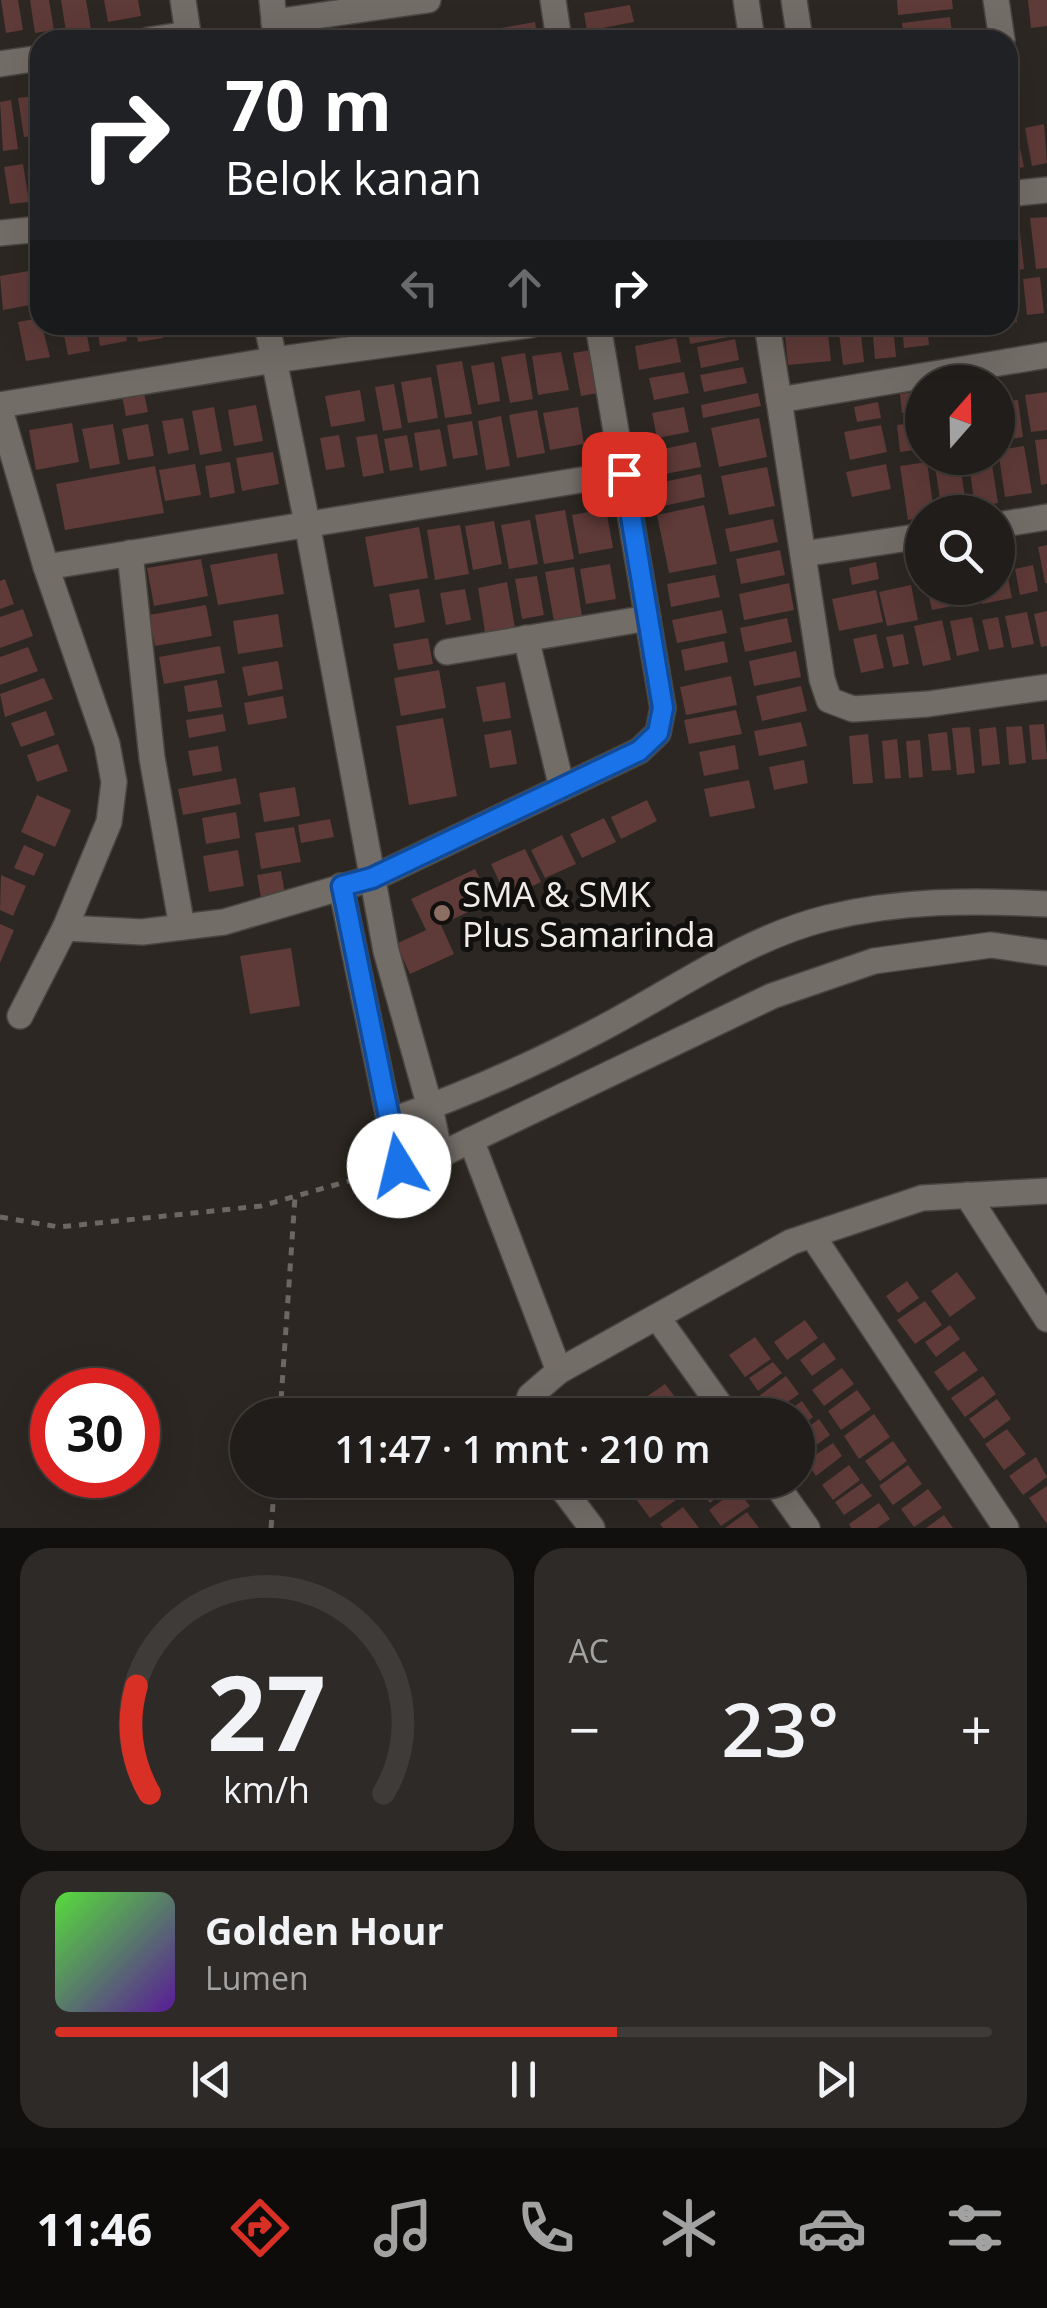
<!DOCTYPE html>
<html lang="id">
<head>
<meta charset="utf-8">
<style>
  :root { --surface:#211d1a; --page:#2d2a27; --text:#f1f3f6; --muted:#a2a2a2; --line:#3e3b39; --accent:#d93025 }
  body { margin:0; font-family:"Open Sans",sans-serif; background:var(--page); color:var(--text); height:100vh; display:flex; flex-direction:column; font-size:38px; white-space:nowrap }
  * { box-sizing:border-box; margin:0 }
  p { font-size:32px; color:var(--muted) }
  .icon { flex:none; width:55px; height:55px; fill:none; stroke:currentColor; stroke-width:2; stroke-linecap:round; stroke-linejoin:round }
  .map { position:relative; height:1528px; overflow:hidden }
  .panel { display:flex; flex-direction:column; gap:20px; padding:20px; background:#12100e; flex:1 }
  .panel>* { flex:none }
  .hud { position:absolute; left:30px; top:30px; width:988px; height:305px; border-radius:30px; box-shadow:0 10px 40px #0002,0 0 0 2px var(--line); background:#202124; color:#fff; overflow:hidden }
  .needle { width:65px; rotate:20deg }
  .tools { position:absolute; left:905px; top:365px; display:grid; gap:20px }
  .tools a { display:grid; place-items:center; width:110px; height:110px; border-radius:50%; background:var(--surface); box-shadow:0 10px 40px #0002,0 0 0 2px var(--line); font-size:50px }
  .speed { position:absolute; left:30px; top:1368px; display:flex; gap:20px; font-size:50px; font-weight:700; text-align:center }
  .speed>* { display:grid; place-content:center; width:130px; height:130px; border-radius:50%; background:var(--surface); box-shadow:0 10px 40px #0002,0 0 0 2px var(--line); line-height:1 }
  .speed .limit { border:15px solid #d22; background:#fff; color:#111 }
  .pin { position:absolute; display:grid; place-items:center; width:85px; height:85px; color:#fff; margin:-42px; border-radius:20px; box-shadow:0 5px 15px #0006 }
  .me { position:absolute; width:110px; margin:-55px; rotate:351deg; stroke-linejoin:round; filter:drop-shadow(0 0 8px #0008) }
  .turn { display:flex; align-items:center; gap:35px; height:210px; padding:0 30px; font-size:45px }
  .turn .icon { width:130px; height:130px; stroke-width:2.5 }
  .turn b { display:block; font-size:70px; line-height:85px }
  .lanes { display:flex; align-items:center; height:95px; padding:0 30px; background:#0003; justify-content:center; gap:50px; direction:ltr }
  .lanes .off { opacity:.35 }
  .big { font-size:75px; font-weight:600; line-height:1.1 }
  .panel .tile { flex:1; display:flex; flex-direction:column; justify-content:center; gap:15px; min-width:0; padding:0 35px; border-radius:30px; background:var(--page) }
  .panel .dial { align-items:center; gap:0 }
  .dial svg { height:260px; overflow:visible; fill:none; stroke:var(--line); stroke-width:7; stroke-linecap:round; text-anchor:middle }
  .dial text { fill:var(--text); stroke:none }
  .song { display:flex; align-items:center; gap:30px }
  .cover { width:120px; height:120px; border-radius:15px; background:linear-gradient(135deg,hsl(110 70% 55%),hsl(270 70% 35%)) }
  .played { height:10px; border-radius:5px; background:linear-gradient(90deg,var(--accent) 60%,var(--line) 60%) }
  .keys { display:flex; justify-content:space-around; direction:ltr }
  .heat { display:flex; justify-content:space-between; align-items:center; font-size:55px; direction:ltr }
  .panel .tiles { flex:1; display:grid; gap:20px; grid-template-columns:1fr 1fr }
  .tile:last-child { grid-column:span 2 }
  .trip { position:absolute; left:230px; top:1398px; width:585px; height:100px; border-radius:50px; background:var(--surface); box-shadow:0 10px 40px #0002,0 0 0 2px var(--line); font-weight:600; line-height:100px; text-align:center }
  .dock { display:flex; height:160px; justify-content:space-around; align-items:center; background:#0d0c0a; color:var(--muted) }
  .dock .icon { width:70px; height:70px }
  .dock .current { color:var(--accent) }
  .dock b { font-size:45px; color:var(--text) }
  .map>svg:first-child { display:block }
</style>
</head>
<body>
<div class="map">
<svg width="1047" height="1528" viewBox="0 0 1047 1528">
  <rect width="100%" height="100%" fill="#2c2722"/>
  <g fill="#5e3a38">
    <polygon points="1,0 18,0 23,30 6,33"/>
    <polygon points="30,0 49,0 54,30 35,33"/>
    <polygon points="61,0 86,0 91,29 66,32"/>
    <polygon points="104,0 138,0 141,16 108,22"/>
    <polygon points="897,0 952,0 953,9 898,15"/>
    <polygon points="1028,0 1047,0 1047,26 1031,28"/>
    <polygon points="630,5 634,22 587,31 584,13"/>
    <polygon points="950,17 953,40 904,40 902,23"/>
    <polygon points="535,22 538,40 497,40 495,29"/>
    <polygon points="631,31 633,40 589,40 589,38"/>
    <polygon points="489,32 490,40 470,40 469,35"/>
    <polygon points="35,96 40,135 24,137 18,98"/>
    <polygon points="11,100 18,149 3,151 0,102"/>
    <polygon points="1014,119 1024,167 1008,170 1008,121"/>
    <polygon points="1044,124 1047,163 1032,166 1025,128"/>
    <polygon points="40,154 40,200 38,200 31,155"/>
    <polygon points="23,164 29,202 10,204 4,167"/>
    <polygon points="1047,217 1047,268 1036,269 1030,218"/>
    <polygon points="1020,232 1024,269 1008,271 1008,233"/>
    <polygon points="40,269 40,303 3,310 0,276"/>
    <polygon points="1040,277 1044,313 1027,315 1023,279"/>
    <polygon points="1008,289 1013,289 1017,322 1008,323"/>
    <polygon points="40,318 50,357 26,361 18,322"/>
    <polygon points="62,325 85,325 90,351 68,355"/>
    <polygon points="97,325 124,325 127,341 100,346"/>
    <polygon points="135,325 160,325 163,338 138,342"/>
    <polygon points="171,325 192,325 193,332 173,336"/>
    <polygon points="205,325 239,325 239,327 206,333"/>
    <polygon points="697,325 726,325 729,337 690,344 687,327"/>
    <polygon points="784,325 827,325 831,361 788,365"/>
    <polygon points="838,325 860,325 864,362 843,365"/>
    <polygon points="872,325 893,325 896,357 875,359"/>
    <polygon points="902,325 927,325 929,345 904,348"/>
    <polygon points="933,325 970,325 971,333 934,336"/>
    <polygon points="676,338 681,362 639,370 635,346"/>
    <polygon points="735,339 739,360 701,368 697,347"/>
    <polygon points="591,350 598,393 581,396 573,353"/>
    <polygon points="561,352 569,390 538,395 532,356"/>
    <polygon points="525,353 533,399 510,403 501,357"/>
    <polygon points="462,361 472,414 445,418 436,365"/>
    <polygon points="494,362 500,401 478,405 471,366"/>
    <polygon points="743,367 747,383 704,392 700,375"/>
    <polygon points="684,372 689,393 654,400 649,378"/>
    <polygon points="431,377 438,418 408,423 401,382"/>
    <polygon points="394,384 402,428 383,431 375,387"/>
    <polygon points="360,390 365,421 331,427 325,396"/>
    <polygon points="917,392 920,410 902,413 900,394"/>
    <polygon points="1047,392 1047,430 1031,432 1025,395"/>
    <polygon points="144,393 148,412 126,416 122,396"/>
    <polygon points="758,393 761,406 703,418 701,405"/>
    <polygon points="1018,400 1023,437 999,441 998,402"/>
    <polygon points="878,402 881,418 857,422 854,407"/>
    <polygon points="256,405 263,441 234,446 228,410"/>
    <polygon points="214,407 222,451 200,455 192,411"/>
    <polygon points="578,407 584,444 550,450 543,413"/>
    <polygon points="684,407 689,432 657,438 652,413"/>
    <polygon points="537,410 545,453 517,458 509,415"/>
    <polygon points="501,416 510,466 486,470 478,421"/>
    <polygon points="183,418 189,450 168,454 162,421"/>
    <polygon points="759,418 767,457 719,467 711,428"/>
    <polygon points="472,421 478,455 453,459 447,425"/>
    <polygon points="920,422 922,449 900,452 897,425"/>
    <polygon points="72,423 79,462 36,470 29,430"/>
    <polygon points="113,424 120,464 90,469 82,429"/>
    <polygon points="148,424 154,456 128,460 122,429"/>
    <polygon points="881,425 887,452 850,460 844,432"/>
    <polygon points="440,429 447,466 420,471 414,433"/>
    <polygon points="377,434 384,473 363,477 356,437"/>
    <polygon points="339,435 345,467 326,470 320,438"/>
    <polygon points="407,435 413,467 390,471 384,439"/>
    <polygon points="1047,439 1047,484 1041,485 1035,440"/>
    <polygon points="696,442 701,467 665,474 659,450"/>
    <polygon points="1024,446 1032,493 1005,497 998,450"/>
    <polygon points="273,452 279,484 242,491 236,458"/>
    <polygon points="959,458 967,510 942,512 934,459"/>
    <polygon points="968,458 991,458 998,503 975,507"/>
    <polygon points="230,462 235,493 210,498 205,466"/>
    <polygon points="927,462 934,512 922,512 922,517 908,520 900,466"/>
    <polygon points="195,464 201,495 165,501 159,470"/>
    <polygon points="886,464 891,489 852,497 846,472"/>
    <polygon points="155,466 164,513 65,530 56,484"/>
    <polygon points="767,467 775,506 729,515 721,476"/>
    <polygon points="701,474 705,497 659,507 654,484"/>
    <polygon points="704,505 717,564 669,573 657,515"/>
    <polygon points="606,509 613,548 579,554 572,515"/>
    <polygon points="565,510 574,559 544,564 535,515"/>
    <polygon points="773,519 778,542 730,552 725,529"/>
    <polygon points="530,520 538,564 509,569 501,525"/>
    <polygon points="494,521 502,564 473,570 465,526"/>
    <polygon points="460,525 469,574 435,580 427,530"/>
    <polygon points="419,527 428,578 374,587 365,537"/>
    <polygon points="1047,545 1047,583 1045,583 1038,547"/>
    <polygon points="780,550 785,575 741,584 736,559"/>
    <polygon points="277,553 284,594 218,605 210,565"/>
    <polygon points="201,559 208,596 154,606 147,568"/>
    <polygon points="876,562 879,579 852,585 849,568"/>
    <polygon points="1005,563 1012,598 982,604 978,588 998,588 998,564"/>
    <polygon points="610,564 616,599 586,604 580,569"/>
    <polygon points="1033,565 1038,591 1020,595 1015,569"/>
    <polygon points="574,567 583,622 555,627 545,572"/>
    <polygon points="715,575 720,597 671,607 667,584"/>
    <polygon points="537,576 544,615 522,619 515,579"/>
    <polygon points="5,579 14,604 0,609 0,581"/>
    <polygon points="507,582 516,633 486,638 478,588"/>
    <polygon points="789,583 794,610 744,620 739,594"/>
    <polygon points="911,585 918,620 887,626 879,592"/>
    <polygon points="927,588 964,588 967,603 932,610"/>
    <polygon points="419,589 425,622 395,628 389,594"/>
    <polygon points="465,589 471,620 446,625 440,593"/>
    <polygon points="876,590 883,622 839,631 832,599"/>
    <polygon points="206,605 212,636 155,646 149,615"/>
    <polygon points="23,609 33,636 0,648 0,617"/>
    <polygon points="722,610 727,633 677,643 672,620"/>
    <polygon points="1047,611 1047,646 1041,647 1034,614"/>
    <polygon points="1027,612 1034,644 1012,648 1005,616"/>
    <polygon points="278,614 283,647 238,654 233,621"/>
    <polygon points="972,617 979,651 957,656 950,621"/>
    <polygon points="998,617 1004,647 989,650 982,620"/>
    <polygon points="787,618 792,642 745,652 740,628"/>
    <polygon points="942,620 951,660 923,666 914,626"/>
    <polygon points="876,634 884,668 861,673 853,639"/>
    <polygon points="903,634 909,664 893,667 886,637"/>
    <polygon points="428,638 433,664 398,670 393,644"/>
    <polygon points="724,641 728,662 685,671 681,650"/>
    <polygon points="220,646 225,673 164,684 159,657"/>
    <polygon points="28,647 38,671 0,685 0,657"/>
    <polygon points="796,651 801,677 754,686 749,661"/>
    <polygon points="278,661 283,689 248,696 242,667"/>
    <polygon points="439,670 446,708 401,716 394,678"/>
    <polygon points="731,676 737,705 686,715 680,687"/>
    <polygon points="44,678 53,699 5,717 0,694"/>
    <polygon points="217,680 222,707 188,712 184,686"/>
    <polygon points="505,682 511,718 483,722 476,687"/>
    <polygon points="801,686 807,711 762,721 756,696"/>
    <polygon points="283,696 287,718 248,725 244,703"/>
    <polygon points="736,710 742,734 689,744 684,720"/>
    <polygon points="46,711 55,735 21,747 11,723"/>
    <polygon points="223,714 226,731 189,738 186,720"/>
    <polygon points="443,718 457,796 409,805 396,726"/>
    <polygon points="801,722 807,746 759,756 754,731"/>
    <polygon points="1044,724 1047,759 1032,760 1029,725"/>
    <polygon points="1022,726 1026,763 1009,765 1006,727"/>
    <polygon points="970,727 975,773 957,775 952,728"/>
    <polygon points="996,727 1000,764 982,766 979,729"/>
    <polygon points="511,730 517,764 490,768 484,735"/>
    <polygon points="947,732 951,770 932,771 928,734"/>
    <polygon points="868,734 873,783 853,784 849,736"/>
    <polygon points="897,739 901,778 885,779 882,741"/>
    <polygon points="920,740 923,777 909,778 906,741"/>
    <polygon points="58,744 68,771 37,782 27,755"/>
    <polygon points="735,745 739,769 704,776 699,752"/>
    <polygon points="218,746 222,771 193,776 188,751"/>
    <polygon points="804,760 808,783 774,790 769,767"/>
    <polygon points="236,778 241,804 183,815 178,789"/>
    <polygon points="749,780 755,808 710,817 704,789"/>
    <polygon points="295,787 300,816 264,822 259,793"/>
    <polygon points="37,795 71,810 55,847 21,832"/>
    <polygon points="647,800 657,821 621,839 611,817"/>
    <polygon points="236,812 240,838 206,844 202,818"/>
    <polygon points="604,818 616,842 582,858 570,834"/>
    <polygon points="330,819 334,837 301,843 298,825"/>
    <polygon points="294,827 301,862 261,869 255,833"/>
    <polygon points="562,835 576,864 545,878 531,850"/>
    <polygon points="24,845 44,854 34,876 14,868"/>
    <polygon points="525,849 541,882 507,898 491,864"/>
    <polygon points="238,850 244,886 209,892 203,856"/>
    <polygon points="475,869 491,901 441,925 454,954 410,974 396,944 426,930 411,899"/>
    <polygon points="281,871 285,894 261,898 257,875"/>
    <polygon points="1,875 26,886 13,916 0,910"/>
    <polygon points="0,924 14,930 0,963"/>
    <polygon points="291,948 300,1006 250,1014 240,956"/>
    <polygon points="957,1272 976,1298 950,1317 931,1291"/>
    <polygon points="907,1281 919,1298 898,1313 886,1296"/>
    <polygon points="925,1301 942,1325 915,1344 897,1320"/>
    <polygon points="805,1320 818,1338 787,1360 774,1342"/>
    <polygon points="950,1325 960,1339 936,1357 925,1342"/>
    <polygon points="755,1337 771,1359 745,1377 729,1355"/>
    <polygon points="824,1342 836,1359 812,1376 800,1360"/>
    <polygon points="964,1351 978,1370 948,1391 934,1372"/>
    <polygon points="773,1362 782,1373 758,1391 749,1378"/>
    <polygon points="842,1368 854,1384 824,1406 812,1390"/>
    <polygon points="786,1376 799,1394 771,1414 759,1396"/>
    <polygon points="983,1376 996,1394 965,1417 951,1398"/>
    <polygon points="665,1384 675,1397 650,1415 638,1415 632,1407"/>
    <polygon points="857,1390 871,1409 841,1430 828,1411"/>
    <polygon points="997,1399 1011,1419 984,1439 969,1419"/>
    <polygon points="802,1401 813,1417 798,1429 798,1415 782,1415"/>
    <polygon points="675,1405 683,1415 662,1415"/>
    <polygon points="874,1414 890,1437 859,1459 844,1436"/>
    <polygon points="819,1419 830,1435 804,1454 798,1444 798,1435"/>
    <polygon points="1007,1429 1026,1454 1004,1470 985,1444"/>
    <polygon points="893,1441 907,1461 880,1481 865,1461"/>
    <polygon points="833,1443 842,1456 816,1476 806,1461"/>
    <polygon points="1036,1457 1047,1477 1023,1495 1009,1476"/>
    <polygon points="849,1465 860,1480 833,1500 822,1485"/>
    <polygon points="908,1465 922,1484 893,1505 879,1486"/>
    <polygon points="709,1480 734,1480 736,1483 710,1503 698,1488"/>
    <polygon points="662,1481 676,1500 650,1518 636,1499"/>
    <polygon points="862,1483 872,1496 844,1515 835,1502"/>
    <polygon points="1047,1486 1047,1524 1029,1498"/>
    <polygon points="737,1489 750,1506 721,1526 709,1510"/>
    <polygon points="928,1489 942,1508 914,1527 901,1509"/>
    <polygon points="879,1503 890,1519 877,1528 851,1528 849,1524"/>
    <polygon points="683,1507 699,1528 663,1528 660,1524"/>
    <polygon points="747,1512 759,1528 725,1528"/>
    <polygon points="944,1515 953,1528 926,1528"/>
  </g>
  <g fill="none" stroke-linecap="round" stroke-linejoin="round">
    <defs>
      <g id="minor">
        <polyline points="183,0 189,40"/>
        <polyline points="272,0 276,40"/>
        <polyline points="553,0 559,40"/>
        <polyline points="746,0 752,40"/>
        <polyline points="794,0 800,40"/>
        <polyline points="996,0 1002,40"/>
        <polyline points="274,22 428,0"/>
        <polyline points="149,40 188,34"/>
        <polyline points="0,64 40,58"/>
        <polyline points="1008,194 1047,190"/>
        <polyline points="0,233 40,229"/>
        <polyline points="267,325 307,523 386,951 430,1107 440,1155"/>
        <polyline points="767,325 779,400 1047,355"/>
        <polyline points="779,400 822,679 829,700 853,709 928,704 1047,687"/>
        <polyline points="0,405 274,360 530,325"/>
        <polyline points="0,410 46,567 107,744 114,782 109,822 65,928"/>
        <polyline points="998,525 1047,517"/>
        <polyline points="130,553 152,758 182,927"/>
        <polyline points="803,554 922,536"/>
        <polyline points="46,567 624,473"/>
        <polyline points="526,638 562,788"/>
        <polyline points="447,652 648,618"/>
        <polyline points="341,886 399,1166 440,1155 772,996 874,961 991,945 1047,953"/>
        <polyline points="20,1016 65,928 142,932 224,922 373,878 639,751 658,733 663,708 598,325"/>
        <path d="M 392,1120 C 460,1097 530,1066 595,1032 C 671,993 743,939 827,918 C 900,900 972,900 1047,904"/>
        <polyline points="471,1140 559,1371 530,1396 525,1415"/>
        <polyline points="967,1195 1047,1319"/>
        <polyline points="812,1235 1006,1528"/>
        <polyline points="657,1317 727,1415"/>
        <polyline points="559,1371 791,1242 922,1198 1047,1191"/>
        <polyline points="556,1480 592,1528"/>
        <polyline points="773,1480 807,1528"/>
      </g>
    </defs>
    <use href="#minor" stroke="#494540" stroke-width="28"/>
    <g stroke="#6b6762" stroke-width="5" stroke-dasharray="8 8" stroke-linecap="butt">
      <polyline points="0,1217 59,1227 261,1206 377,1173"/>
      <polyline points="280,1415 295,1197"/>
      <polyline points="271,1528 275,1480"/>
    </g>
    <use href="#minor" stroke="#736d67" stroke-width="25"/>
  </g>
  <g fill="none" stroke-linecap="round" stroke-linejoin="round">
    <defs>
      <polyline id="route" points="399,1166 342,886 372,878 639,751 658,733 663,708 624,474"/>
    </defs>
    <use href="#route" stroke="#114b97" stroke-width="25"/>
    <use href="#route" stroke="#1a73e8" stroke-width="18"/>
  </g>
  <circle fill="#8d6e63" stroke="#12100e" stroke-width="4" cx="442" cy="913" r="10"/>
  <g text-anchor="middle" dominant-baseline="central" stroke-width="10" stroke-linejoin="round" paint-order="stroke">
    <g font-size="35" fill="#f0ede9" stroke="#12100e" text-anchor="start">
      <text x="462" y="893">SMA &amp; SMK<tspan x="462" dy="40">Plus Samarinda</tspan></text>
    </g>
  </g>
</svg>
<div class="tools">
<a><svg class="needle" viewBox="-14 -14 28 28"><path d="M0-13l5 13h-10z" fill="#e53935"/><path d="M0 13l5-13h-10z" fill="#a2a2a2"/></svg></a>
<a><svg class="icon" aria-label="search" viewBox="0 0 24 24"><circle cx="10" cy="10" r="6"/><path d="M15 15l6 6"/></svg></a>
</div>
<div class="speed"><div class="limit">30</div></div>
<div class="pin" style="left:624px;top:474px;background:#d93025"><svg class="icon" aria-label="arrive" viewBox="0 0 24 24"><path d="M6 21V4h12l-3 4 3 4H6"/></svg></div>
<svg class="me" style="left:399px;top:1166px" viewBox="-20 -20 40 40"><circle r="19" fill="#fff"/><path d="M0-13L10 11 0 6-10 11z" fill="#1a73e8"/></svg>
<div class="trip">11:47 · 1 mnt · 210 m</div>
<div class="hud">
<div class="turn"><svg class="icon" aria-label="right" viewBox="0 0 24 24"><path d="M7 20v-9h11M14 6l5 5-5 5"/></svg><div><b>70 m</b>Belok kanan</div></div>
<div class="lanes"><svg class="icon off" aria-label="left" viewBox="0 0 24 24"><path d="M17 20v-9H6M10 6l-5 5 5 5"/></svg><svg class="icon off" aria-label="ahead" viewBox="0 0 24 24"><path d="M12 20V5M6 11l6-6 6 6"/></svg><svg class="icon" aria-label="right" viewBox="0 0 24 24"><path d="M7 20v-9h11M14 6l5 5-5 5"/></svg></div>
</div>
</div>
<section class="panel">
<div class="tiles">
<div class="tile dial"><svg viewBox="0 0 100 80">
<path d="M14 69A42 42 0 1 1 86 69"/>
<path d="M14 69A42 42 0 0 1 10 36" stroke="#d93025"/>
<text x="50" y="56" font-size="32" font-weight="700">27</text>
<text x="50" y="72" font-size="11">km/h</text>
</svg></div>
<div class="tile"><p>AC</p>
<div class="heat"><a>−</a><b class="big">23°</b><a>+</a></div>
</div>
<div class="tile">
<div class="song"><i class="cover"></i><div><b>Golden Hour</b><p>Lumen</p></div></div>
<div class="played"></div>
<div class="keys"><svg class="icon" aria-label="previous" viewBox="0 0 24 24"><path d="M18 5L8 12l10 7zM5 5v14"/></svg><svg class="icon" aria-label="pause" viewBox="0 0 24 24"><path d="M8 5v14M16 5v14"/></svg><svg class="icon" aria-label="next" viewBox="0 0 24 24"><path d="M6 5l10 7-10 7zM19 5v14"/></svg></div>
</div>
</div>
</section>
<nav class="dock">
<b>11:46</b>
<svg class="icon current" aria-label="directions" viewBox="0 0 24 24"><path d="M12 3l9 9-9 9-9-9zM9 14v-3h6M13 9l2 2-2 2"/></svg>
<svg class="icon" aria-label="music" viewBox="0 0 24 24"><path d="M9 18V5l10-2v13"/><circle cx="6" cy="18" r="3"/><circle cx="16" cy="16" r="3"/></svg>
<svg class="icon" aria-label="phone" viewBox="0 0 24 24"><path d="M5 4h4l2 5-3 2q2 4 5 5l2-3 5 2v4C11 20 4 13 5 4z"/></svg>
<svg class="icon" aria-label="climate" viewBox="0 0 24 24"><path d="M12 3v18M4 7l16 10M4 17L20 7"/></svg>
<svg class="icon" aria-label="car" viewBox="0 0 24 24"><path d="M5 17H2v-5l4-1 3-4h7l3 4 3 1v5h-3M9 17h6M6 11h13"/><circle cx="7" cy="17" r="2"/><circle cx="17" cy="17" r="2"/></svg>
<svg class="icon" aria-label="filters" viewBox="0 0 24 24"><path d="M4 7h16M4 17h16"/><circle cx="9" cy="7" r="2"/><circle cx="15" cy="17" r="2"/></svg>
</nav>
</body>
</html>
